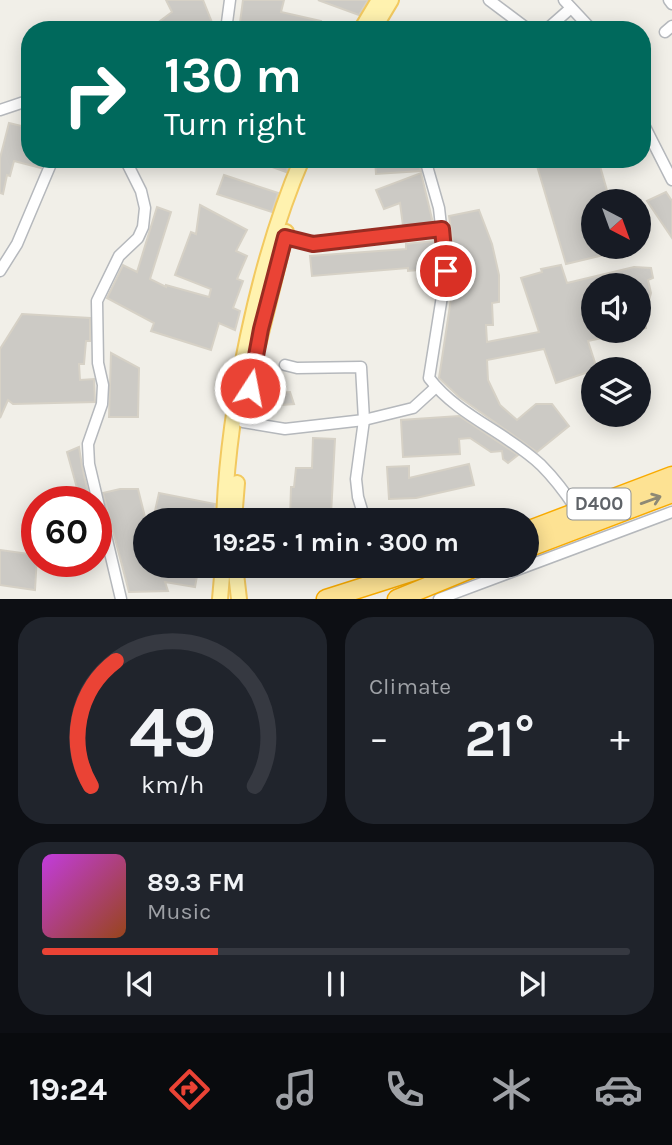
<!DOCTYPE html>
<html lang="en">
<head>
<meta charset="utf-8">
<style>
  :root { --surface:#171b24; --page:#20242c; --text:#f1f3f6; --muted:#9ea1a6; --line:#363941; --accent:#ea4335 }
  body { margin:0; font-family:Karla,sans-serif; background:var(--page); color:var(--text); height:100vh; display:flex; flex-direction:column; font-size:26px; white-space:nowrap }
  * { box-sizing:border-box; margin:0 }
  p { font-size:23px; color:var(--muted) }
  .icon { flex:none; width:38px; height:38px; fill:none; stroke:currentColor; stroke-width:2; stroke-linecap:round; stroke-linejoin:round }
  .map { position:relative; height:599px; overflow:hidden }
  .side { display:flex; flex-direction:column; gap:18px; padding:18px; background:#0d0f14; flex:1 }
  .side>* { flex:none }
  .banner { position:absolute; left:21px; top:21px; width:630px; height:147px; border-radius:28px; box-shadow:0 4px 18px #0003; background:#00695c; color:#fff; overflow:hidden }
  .needle { width:46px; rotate:139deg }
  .buttons { position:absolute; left:581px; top:189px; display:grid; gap:14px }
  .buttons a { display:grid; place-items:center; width:70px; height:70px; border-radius:50%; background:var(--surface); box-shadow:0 4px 18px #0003; font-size:35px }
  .speed { position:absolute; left:21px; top:486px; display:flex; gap:14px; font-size:35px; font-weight:700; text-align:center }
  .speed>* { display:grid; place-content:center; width:91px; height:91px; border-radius:50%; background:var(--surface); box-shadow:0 4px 18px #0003; line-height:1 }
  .speed .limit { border:10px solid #d22; background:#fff; color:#111 }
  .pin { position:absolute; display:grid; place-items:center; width:60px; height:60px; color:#fff; margin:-30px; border:4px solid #fff; border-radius:50%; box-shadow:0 2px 7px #0007 }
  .me { position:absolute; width:77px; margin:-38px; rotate:11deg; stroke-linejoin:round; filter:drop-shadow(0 0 5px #0008) }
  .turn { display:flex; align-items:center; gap:24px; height:147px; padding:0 28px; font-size:32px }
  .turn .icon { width:91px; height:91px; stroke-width:2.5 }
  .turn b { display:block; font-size:49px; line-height:60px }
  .big { font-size:52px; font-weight:700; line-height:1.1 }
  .side .widget { flex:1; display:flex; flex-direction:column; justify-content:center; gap:10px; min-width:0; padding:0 24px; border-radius:28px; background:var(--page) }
  .side .dial { align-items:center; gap:0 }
  .dial svg { height:182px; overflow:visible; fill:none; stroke:var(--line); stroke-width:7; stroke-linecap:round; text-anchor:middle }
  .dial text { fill:var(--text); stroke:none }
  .song { display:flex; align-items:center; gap:21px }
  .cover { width:84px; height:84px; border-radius:10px; background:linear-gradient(135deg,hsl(290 70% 55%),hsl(20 70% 35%)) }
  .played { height:7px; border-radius:4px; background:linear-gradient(90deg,var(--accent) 30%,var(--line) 30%) }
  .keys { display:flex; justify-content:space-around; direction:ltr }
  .heat { display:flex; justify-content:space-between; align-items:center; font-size:38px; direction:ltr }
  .side .tiles { flex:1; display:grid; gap:18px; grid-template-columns:1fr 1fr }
  .widget:last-child { grid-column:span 2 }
  .trip { position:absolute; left:133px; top:508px; width:406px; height:70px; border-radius:35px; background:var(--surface); box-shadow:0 4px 18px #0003; font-weight:700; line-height:70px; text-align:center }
  .dock { display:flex; height:112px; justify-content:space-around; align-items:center; background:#090b0e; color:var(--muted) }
  .dock .icon { width:49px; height:49px }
  .dock .on { color:var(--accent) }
  .dock b { font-size:32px; color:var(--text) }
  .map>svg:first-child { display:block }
</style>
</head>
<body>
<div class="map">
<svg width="672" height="599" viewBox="0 0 672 599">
  <rect width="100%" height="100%" fill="#f1efe8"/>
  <g fill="#cccac5" stroke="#d6d1c6" stroke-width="2">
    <polygon points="166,0 203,0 215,30 148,30 172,12"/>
    <polygon points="243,0 284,0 281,12 321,21 319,30 239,30"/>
    <polygon points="318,0 368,0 359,15"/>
    <polygon points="9,123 30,128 30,159 43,159 41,168 14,161 10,176 7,175 3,194 0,193 0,158"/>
    <polygon points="250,159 292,159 286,172"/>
    <polygon points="375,159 418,159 421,171 376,174"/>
    <polygon points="535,159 598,159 608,194 615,192 618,201 593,201 593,247 629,247 629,249 566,264"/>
    <polygon points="421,173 433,223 403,226 400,203 384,209 376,190"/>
    <polygon points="224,175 278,193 272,212 217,194"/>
    <polygon points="666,192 672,201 672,238 647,201"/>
    <polygon points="200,205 247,230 236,251 247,256 237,279 243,281 233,308 240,311 235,330 219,323 211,350 151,331 154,323 107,298 123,265 137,272 157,207 171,212 150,279 166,287 166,285 209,297 211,289 175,275 191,232 196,234"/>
    <polygon points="479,210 492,244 499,275 499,302 492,303 493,325 486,325 487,342 539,332 521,278 542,272 541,269 561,265 567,283 634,267 651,268 653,278 648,280 651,293 645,315 646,328 639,330 639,285 593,285 593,331 621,331 621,334 588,341 597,369 556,383 544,349 487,360 488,380 500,405 517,420 536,404 552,404 569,426 537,452 459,397 439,378 454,279 459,279 449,216"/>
    <polygon points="435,241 438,272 420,274 419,270 408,271 408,268 312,276 310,256 406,249 406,244"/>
    <polygon points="22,314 90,318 90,341 86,341 84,364 79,364 80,380 94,379 95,402 13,404 8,400 0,418 0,349"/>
    <polygon points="111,353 139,368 138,417 109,417"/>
    <polygon points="290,392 294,404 268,406 267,394"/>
    <polygon points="459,416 509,449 518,455 508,463 503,459 502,451 491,452 470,438 459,439 460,454 403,457 401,420"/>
    <polygon points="313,438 335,439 331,515 340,513 341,520 290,520 291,487 294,487 296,468 312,468"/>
    <polygon points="79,447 82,466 90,502 76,502 80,499 67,452"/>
    <polygon points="469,464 474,485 416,498 389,499 387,467 409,466 409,478"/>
    <polygon points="120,489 138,489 145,517 145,565 213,565 213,573 198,570 195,587 165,582 168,591 129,592 103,493"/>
    <polygon points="159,493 215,504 214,520 198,520 155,511"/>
    <polygon points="0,550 37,555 35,590 0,585"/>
  </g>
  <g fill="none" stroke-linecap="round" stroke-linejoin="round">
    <defs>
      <g id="street">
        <polyline points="489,0 529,30"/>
        <polyline points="564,0 592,30"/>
        <polyline points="669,0 672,4"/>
        <polyline points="226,30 230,0"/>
        <polyline points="546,30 571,8"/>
        <polyline points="665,32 672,26"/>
        <polyline points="0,110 30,100"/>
        <polyline points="642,121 672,180"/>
        <path d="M 425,159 L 439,208 L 446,271 L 429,378 C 458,416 506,432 541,465 C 555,479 567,495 578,512"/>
        <polyline points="284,237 313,244 442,229"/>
        <polyline points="0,271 17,244 53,159"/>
        <polyline points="285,365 297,368 361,367 364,420 356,479 358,497 365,520"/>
        <polyline points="243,422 285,429 364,420 413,408 436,387"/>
        <polyline points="370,565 374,583"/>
        <polyline points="121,599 89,464 88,444 102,404 103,385 98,363 97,301 119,256 138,238 143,227 145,208 141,191 125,159"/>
        <polyline points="439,599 672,512"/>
      </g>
      <g id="primary">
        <polyline points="361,30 379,0"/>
        <polyline points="373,30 391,0"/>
        <polyline points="258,345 286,232"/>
        <path d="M 224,520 C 228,409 258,261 302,159"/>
        <polyline points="234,520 237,483"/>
        <polyline points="235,565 239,599"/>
        <polyline points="220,599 223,565"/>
      </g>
      <g id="highway">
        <polyline points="527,531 672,476"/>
        <polyline points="527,548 672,493"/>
        <polyline points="326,599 433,565"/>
        <polyline points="397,599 480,565"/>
      </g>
    </defs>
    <use href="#street" stroke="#b5b8bc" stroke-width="13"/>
    <use href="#primary" stroke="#f2c960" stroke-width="18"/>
    <use href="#highway" stroke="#f9ab00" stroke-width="21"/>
    <use href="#street" stroke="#fff" stroke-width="10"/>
    <use href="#primary" stroke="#fff2af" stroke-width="14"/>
    <use href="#highway" stroke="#fde293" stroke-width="18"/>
  </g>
  <defs><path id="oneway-shaft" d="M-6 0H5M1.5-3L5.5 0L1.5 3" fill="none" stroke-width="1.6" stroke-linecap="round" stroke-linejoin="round" transform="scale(1.75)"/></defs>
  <use stroke="#8e8975" href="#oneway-shaft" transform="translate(651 500) rotate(-20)"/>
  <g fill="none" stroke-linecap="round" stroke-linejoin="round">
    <defs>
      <polyline id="route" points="250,388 261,329 285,237 313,244 442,229 446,271"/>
    </defs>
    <use href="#route" stroke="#982c22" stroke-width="18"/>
    <use href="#route" stroke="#ea4335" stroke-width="12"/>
  </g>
  <g text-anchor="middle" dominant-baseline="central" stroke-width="5" stroke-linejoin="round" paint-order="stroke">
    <rect fill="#fff" stroke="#8f9295" stroke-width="2" x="567.5" y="488.5" width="63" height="31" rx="5"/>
    <g font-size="19" font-weight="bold" fill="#5f6368">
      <text x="599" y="504">D400</text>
    </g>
  </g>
</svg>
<div class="buttons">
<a><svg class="needle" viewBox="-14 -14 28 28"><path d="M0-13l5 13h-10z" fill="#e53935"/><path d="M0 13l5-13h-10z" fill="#9ea1a6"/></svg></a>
<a><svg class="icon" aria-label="sound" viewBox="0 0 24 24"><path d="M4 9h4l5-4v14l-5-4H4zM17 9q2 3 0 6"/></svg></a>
<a><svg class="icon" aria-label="layers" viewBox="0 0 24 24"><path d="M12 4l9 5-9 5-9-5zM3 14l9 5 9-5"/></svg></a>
</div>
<div class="speed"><div class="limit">60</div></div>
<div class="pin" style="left:446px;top:271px;background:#d93025"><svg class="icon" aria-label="arrive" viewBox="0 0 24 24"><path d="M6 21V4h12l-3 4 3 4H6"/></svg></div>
<svg class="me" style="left:250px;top:388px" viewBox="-20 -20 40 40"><circle r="17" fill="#ea4335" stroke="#fff" stroke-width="3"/><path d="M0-11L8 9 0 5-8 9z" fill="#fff"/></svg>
<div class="trip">19:25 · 1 min · 300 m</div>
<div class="banner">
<div class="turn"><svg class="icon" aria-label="right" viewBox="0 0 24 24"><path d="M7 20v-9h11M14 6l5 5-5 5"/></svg><div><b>130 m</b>Turn right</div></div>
</div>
</div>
<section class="side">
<div class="tiles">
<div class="widget dial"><svg viewBox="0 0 100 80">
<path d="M14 69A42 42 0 1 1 86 69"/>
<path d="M14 69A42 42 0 0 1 25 14" stroke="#ea4335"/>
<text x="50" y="56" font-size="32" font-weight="700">49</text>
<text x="50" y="72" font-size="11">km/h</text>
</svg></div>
<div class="widget"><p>Climate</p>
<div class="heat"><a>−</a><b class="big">21°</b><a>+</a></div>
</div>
<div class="widget">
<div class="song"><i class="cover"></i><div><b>89.3 FM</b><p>Music</p></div></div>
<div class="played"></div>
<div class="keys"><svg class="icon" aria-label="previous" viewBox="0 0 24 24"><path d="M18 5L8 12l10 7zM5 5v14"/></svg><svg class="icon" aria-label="pause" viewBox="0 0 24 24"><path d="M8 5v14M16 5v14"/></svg><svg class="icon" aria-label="next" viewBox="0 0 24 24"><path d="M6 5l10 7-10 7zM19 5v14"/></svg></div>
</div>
</div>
</section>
<nav class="dock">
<b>19:24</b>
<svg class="icon on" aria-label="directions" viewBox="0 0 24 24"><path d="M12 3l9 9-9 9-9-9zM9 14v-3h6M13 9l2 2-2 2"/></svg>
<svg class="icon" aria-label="music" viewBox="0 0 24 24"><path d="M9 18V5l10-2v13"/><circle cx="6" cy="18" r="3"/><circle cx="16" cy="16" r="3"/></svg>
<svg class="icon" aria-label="phone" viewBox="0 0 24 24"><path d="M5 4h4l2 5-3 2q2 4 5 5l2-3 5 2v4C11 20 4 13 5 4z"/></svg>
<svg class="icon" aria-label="climate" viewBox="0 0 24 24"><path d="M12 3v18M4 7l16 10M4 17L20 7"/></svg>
<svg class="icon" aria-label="car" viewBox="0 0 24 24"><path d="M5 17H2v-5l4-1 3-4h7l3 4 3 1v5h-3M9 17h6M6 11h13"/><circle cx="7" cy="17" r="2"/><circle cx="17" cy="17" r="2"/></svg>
</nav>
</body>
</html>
